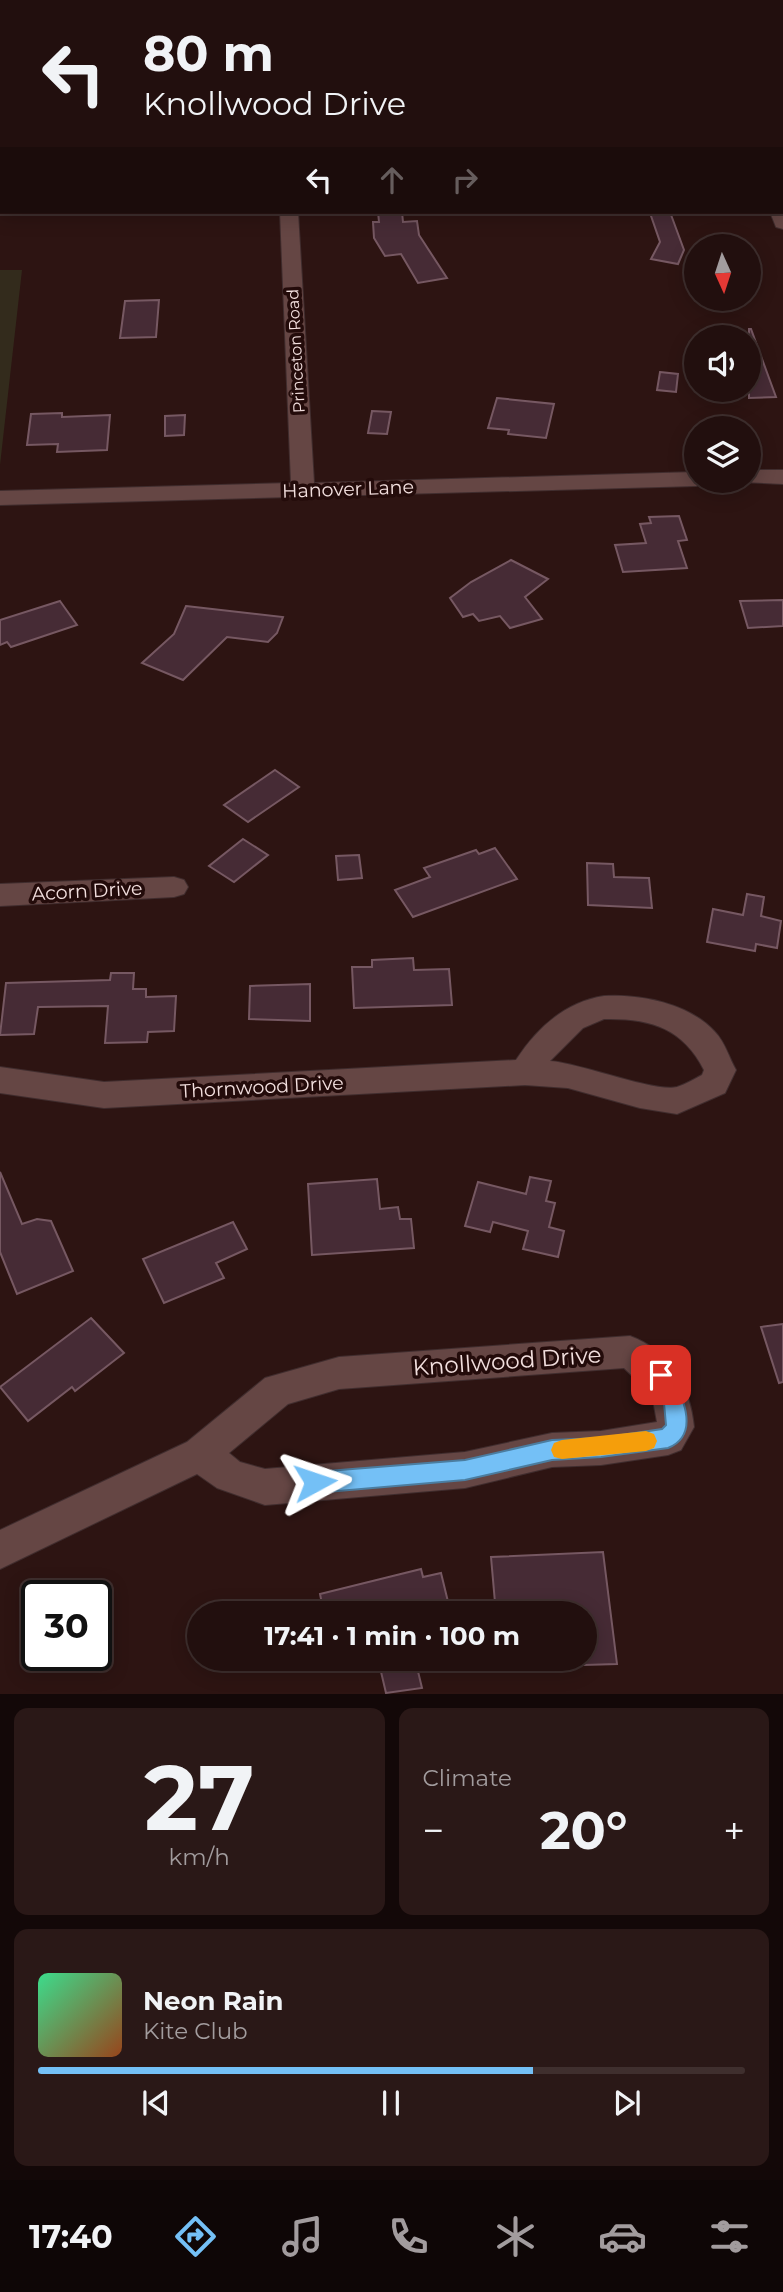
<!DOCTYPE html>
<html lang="en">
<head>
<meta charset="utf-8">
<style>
  :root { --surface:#220f0e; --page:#2a1817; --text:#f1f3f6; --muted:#a29c9e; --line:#3f2f2e; --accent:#74c0f6 }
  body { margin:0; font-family:Montserrat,sans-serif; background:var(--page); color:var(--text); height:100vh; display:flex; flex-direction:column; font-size:26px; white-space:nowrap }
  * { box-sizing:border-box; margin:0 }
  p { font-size:23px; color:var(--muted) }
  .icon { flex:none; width:38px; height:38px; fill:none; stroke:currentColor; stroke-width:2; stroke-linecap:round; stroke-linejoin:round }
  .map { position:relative; height:1694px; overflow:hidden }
  .side { display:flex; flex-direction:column; gap:14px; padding:14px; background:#130808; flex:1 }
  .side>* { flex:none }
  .hud { position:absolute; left:0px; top:0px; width:784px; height:214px; box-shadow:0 4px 18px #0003,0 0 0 2px var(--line); background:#220f0e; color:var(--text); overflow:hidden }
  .needle { width:46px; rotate:177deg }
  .fabs { position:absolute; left:684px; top:234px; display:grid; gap:14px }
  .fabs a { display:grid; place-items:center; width:77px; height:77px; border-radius:50%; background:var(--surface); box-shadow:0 4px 18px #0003,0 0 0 2px var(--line); font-size:35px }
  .speed { position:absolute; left:21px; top:1580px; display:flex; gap:14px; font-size:35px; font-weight:700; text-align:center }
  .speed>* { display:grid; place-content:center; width:91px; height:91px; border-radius:50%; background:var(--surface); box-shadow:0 4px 18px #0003,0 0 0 2px var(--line); line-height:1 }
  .speed .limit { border:4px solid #111; border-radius:10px; background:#fff; color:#111 }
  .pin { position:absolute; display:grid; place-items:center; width:60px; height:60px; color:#fff; margin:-30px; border-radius:14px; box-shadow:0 4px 10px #0006 }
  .me { position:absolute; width:77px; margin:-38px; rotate:85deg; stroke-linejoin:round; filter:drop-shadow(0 0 5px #0008) }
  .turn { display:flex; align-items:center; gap:24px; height:147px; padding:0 28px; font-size:32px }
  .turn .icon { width:91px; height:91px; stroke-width:2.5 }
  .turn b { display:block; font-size:49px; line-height:60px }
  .lanes { display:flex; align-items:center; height:66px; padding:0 28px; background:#0003; justify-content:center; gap:35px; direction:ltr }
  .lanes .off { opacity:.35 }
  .big { font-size:52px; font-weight:700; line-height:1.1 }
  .side .tile { flex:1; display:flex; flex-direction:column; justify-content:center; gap:10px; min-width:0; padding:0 24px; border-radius:14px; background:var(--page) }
  .side .dial { align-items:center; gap:0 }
  .dial b { font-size:91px; line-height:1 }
  .song { display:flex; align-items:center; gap:21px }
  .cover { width:84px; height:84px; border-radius:10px; background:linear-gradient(135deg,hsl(150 70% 55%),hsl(20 70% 35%)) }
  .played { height:7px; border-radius:4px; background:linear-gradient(90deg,var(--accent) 70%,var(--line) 70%) }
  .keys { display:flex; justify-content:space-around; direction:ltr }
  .heat { display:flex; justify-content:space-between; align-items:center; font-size:38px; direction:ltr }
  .side .tiles { flex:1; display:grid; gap:14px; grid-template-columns:1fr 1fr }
  .tile:last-child { grid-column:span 2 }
  .trip { position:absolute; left:187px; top:1601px; width:410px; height:70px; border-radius:35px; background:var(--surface); box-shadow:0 4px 18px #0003,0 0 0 2px var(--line); font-weight:700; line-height:70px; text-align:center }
  .tabs { display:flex; height:112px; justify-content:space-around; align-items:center; background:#0e0606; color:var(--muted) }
  .tabs .icon { width:49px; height:49px }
  .tabs .selected { color:var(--accent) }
  .tabs b { font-size:32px; color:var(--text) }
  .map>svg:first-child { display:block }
</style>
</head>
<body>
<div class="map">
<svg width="783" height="1694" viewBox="0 0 783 1694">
  <rect width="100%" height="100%" fill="#2d1412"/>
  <polygon fill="#332b1c" points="0,270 22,270 0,465"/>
  <g fill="#462b35" stroke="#765862" stroke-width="2">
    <polygon points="378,212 402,212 403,222 417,221 419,235 447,278 418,283 401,254 385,256 374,238 373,222 379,222"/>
    <polygon points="670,212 684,250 678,264 651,259 660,242 650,213"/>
    <polygon points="159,300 156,337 120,338 125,301"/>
    <polygon points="749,329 751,329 776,397 749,398"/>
    <polygon points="660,372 678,374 676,392 657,390"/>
    <polygon points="497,398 554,404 546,438 508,434 509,430 488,428"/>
    <polygon points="372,411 391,412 387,434 368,433"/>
    <polygon points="62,413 62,417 110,415 107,450 57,452 58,444 27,445 31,414"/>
    <polygon points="185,415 184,435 165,436 165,416"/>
    <polygon points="679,516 687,540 678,541 687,568 623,572 615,545 646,543 640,524 651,523 649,517"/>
    <polygon points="511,560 548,579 525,597 542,619 510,628 500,616 479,621 473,614 463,617 450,598 471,582"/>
    <polygon points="783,600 783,626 748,628 740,601"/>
    <polygon points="60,601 77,625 11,647 7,642 0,645 0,620"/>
    <polygon points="186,606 283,617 277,633 268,642 227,637 183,680 142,663 174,634"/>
    <polygon points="275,770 299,787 248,822 224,805"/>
    <polygon points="243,839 268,855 234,882 209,866"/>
    <polygon points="495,848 517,879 413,917 395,890 430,877 424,868 476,850 479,854"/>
    <polygon points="359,855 362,878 338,880 336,856"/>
    <polygon points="587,863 613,864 614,877 649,878 652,908 588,905"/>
    <polygon points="747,894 764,897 761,916 781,921 777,948 756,944 755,951 707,942 713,909 743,915"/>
    <polygon points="413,958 414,970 449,969 452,1005 354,1008 352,967 372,967 372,960"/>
    <polygon points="111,973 134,973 133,989 146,989 146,997 176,996 174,1031 148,1032 147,1042 105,1043 108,1006 38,1007 34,1034 0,1035 6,983 110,980"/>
    <polygon points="310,984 310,1021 249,1019 250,986"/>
    <polygon points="0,1172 22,1224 37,1219 51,1221 73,1271 17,1294 0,1252"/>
    <polygon points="530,1177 551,1181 546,1201 555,1203 549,1227 564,1231 558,1257 523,1249 528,1231 493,1222 490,1232 465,1226 478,1182 526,1194"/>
    <polygon points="377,1179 380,1209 398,1207 400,1219 411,1219 414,1248 312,1255 308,1184"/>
    <polygon points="233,1222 247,1249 216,1263 224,1278 164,1303 143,1259"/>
    <polygon points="91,1318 124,1353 75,1391 72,1387 28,1421 0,1387"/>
    <polygon points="783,1324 783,1382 779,1383 761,1327"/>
    <polygon points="603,1552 617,1664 584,1665 584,1614 496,1614 491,1557"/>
    <polygon points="421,1569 423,1577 441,1573 451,1614 324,1614 320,1594"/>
    <polygon points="378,1659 415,1659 422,1688 386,1693"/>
  </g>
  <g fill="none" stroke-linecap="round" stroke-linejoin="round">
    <defs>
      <g id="street">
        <rect x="271" y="0" width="16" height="2"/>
        <polygon points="683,0 699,0 700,2 684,2"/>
        <rect x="0" y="88" width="2" height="10"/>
        <polygon points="782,207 783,207 783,229 776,227 770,212 782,212"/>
        <polygon points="280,212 298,212 314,483 696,472 696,481 706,481 696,486 0,505 0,491 291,483"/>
        <polygon points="749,470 783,470 783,484 741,482 749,481"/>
        <polygon points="174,877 184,880 188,887 184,894 174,897 0,906 0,884"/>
        <path d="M 604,996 C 640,994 689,1003 715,1032 C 725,1042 729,1058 736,1070 L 725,1093 L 677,1114 L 640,1108 L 568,1088 L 525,1085 L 104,1108 L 0,1093 L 0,1067 L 104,1082 L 516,1060 C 537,1028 565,1002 604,996 ZM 604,1019 C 650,1018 683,1028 704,1070 L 702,1075 C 694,1079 686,1084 677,1087 C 656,1093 580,1063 550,1061 L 583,1028 Z"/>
        <path d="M 630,1336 C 670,1351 690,1386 694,1427 L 681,1450 L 668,1455 L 601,1465 L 552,1467 L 465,1488 L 265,1505 L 217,1488 L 197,1474 L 0,1569 L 0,1530 L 187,1442 L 265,1378 L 339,1357 ZM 624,1368 L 652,1395 L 657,1422 L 601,1431 L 552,1433 L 465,1452 L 265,1469 L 240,1462 L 229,1453 L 288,1404 L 339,1389 Z"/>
      </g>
    </defs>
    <use href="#street" stroke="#402d2e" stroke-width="2"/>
    <use href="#street" fill="#654644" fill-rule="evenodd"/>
  </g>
  <path fill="#74c0f6" stroke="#4b7da0" stroke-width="2" d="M 661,1366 L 668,1369 C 680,1391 703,1434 668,1448 L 601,1457 L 552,1460 L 465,1480 L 315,1493 L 308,1490 L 305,1482 L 308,1475 L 315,1472 L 465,1460 L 552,1440 L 601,1438 L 662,1429 L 666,1425 L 664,1403 L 651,1375 L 654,1369 Z"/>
  <polygon fill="#f59e0b" points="646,1431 654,1434 657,1441 654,1448 646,1451 562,1459 554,1457 551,1450 554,1443 562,1440"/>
  <g text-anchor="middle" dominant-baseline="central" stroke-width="7" stroke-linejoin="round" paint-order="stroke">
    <g font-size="16" fill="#f2dfde" stroke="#230b0a">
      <text transform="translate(296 351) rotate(-93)">Princeton Road</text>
    </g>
    <g font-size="19" fill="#f2dfde" stroke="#230b0a">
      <text transform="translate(348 489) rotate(-2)">Hanover Lane</text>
      <text transform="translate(87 891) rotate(-3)">Acorn Drive</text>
      <text transform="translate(262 1087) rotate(-3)">Thornwood Drive</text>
    </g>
    <g font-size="23" fill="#f2dfde" stroke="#230b0a">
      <text transform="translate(507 1361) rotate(-4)">Knollwood Drive</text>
    </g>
  </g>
</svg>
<div class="fabs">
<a><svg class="needle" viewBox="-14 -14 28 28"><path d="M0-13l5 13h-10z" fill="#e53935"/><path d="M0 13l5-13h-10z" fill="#a29c9e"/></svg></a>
<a><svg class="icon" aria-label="sound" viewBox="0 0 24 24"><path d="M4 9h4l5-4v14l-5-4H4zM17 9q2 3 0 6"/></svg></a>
<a><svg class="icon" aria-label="layers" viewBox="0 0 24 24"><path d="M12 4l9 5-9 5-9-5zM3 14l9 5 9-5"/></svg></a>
</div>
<div class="speed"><div class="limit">30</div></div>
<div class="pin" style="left:661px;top:1375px;background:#d93025"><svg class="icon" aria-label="arrive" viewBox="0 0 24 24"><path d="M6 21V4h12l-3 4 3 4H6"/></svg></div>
<svg class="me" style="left:315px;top:1482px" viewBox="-20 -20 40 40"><path d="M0-17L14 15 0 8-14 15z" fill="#74c0f6" stroke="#fff" stroke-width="4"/></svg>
<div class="trip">17:41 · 1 min · 100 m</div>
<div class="hud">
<div class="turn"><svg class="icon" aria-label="left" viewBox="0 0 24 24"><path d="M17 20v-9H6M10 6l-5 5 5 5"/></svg><div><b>80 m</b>Knollwood Drive</div></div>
<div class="lanes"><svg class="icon" aria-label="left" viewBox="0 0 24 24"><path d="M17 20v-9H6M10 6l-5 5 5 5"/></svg><svg class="icon off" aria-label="ahead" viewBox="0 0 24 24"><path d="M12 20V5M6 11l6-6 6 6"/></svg><svg class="icon off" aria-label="right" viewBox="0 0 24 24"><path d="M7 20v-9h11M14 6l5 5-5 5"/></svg></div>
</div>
</div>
<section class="side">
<div class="tiles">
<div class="tile dial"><b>27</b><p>km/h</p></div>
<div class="tile"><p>Climate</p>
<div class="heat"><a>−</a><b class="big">20°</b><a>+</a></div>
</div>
<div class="tile">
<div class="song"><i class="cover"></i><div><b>Neon Rain</b><p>Kite Club</p></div></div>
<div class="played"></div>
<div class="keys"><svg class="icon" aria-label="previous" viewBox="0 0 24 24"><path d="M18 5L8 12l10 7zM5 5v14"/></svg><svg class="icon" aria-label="pause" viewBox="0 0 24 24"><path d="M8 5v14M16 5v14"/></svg><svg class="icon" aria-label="next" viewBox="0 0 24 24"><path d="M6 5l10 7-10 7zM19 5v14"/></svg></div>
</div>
</div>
</section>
<nav class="tabs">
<b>17:40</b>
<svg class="icon selected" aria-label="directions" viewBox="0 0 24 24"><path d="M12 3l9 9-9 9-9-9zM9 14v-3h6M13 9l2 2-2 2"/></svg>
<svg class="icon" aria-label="music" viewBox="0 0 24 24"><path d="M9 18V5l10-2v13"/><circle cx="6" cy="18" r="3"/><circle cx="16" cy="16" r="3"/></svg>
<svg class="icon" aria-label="phone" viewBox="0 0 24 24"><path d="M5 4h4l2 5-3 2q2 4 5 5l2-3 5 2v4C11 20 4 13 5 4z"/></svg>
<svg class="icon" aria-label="climate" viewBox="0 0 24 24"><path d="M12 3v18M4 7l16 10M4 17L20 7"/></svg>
<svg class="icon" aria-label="car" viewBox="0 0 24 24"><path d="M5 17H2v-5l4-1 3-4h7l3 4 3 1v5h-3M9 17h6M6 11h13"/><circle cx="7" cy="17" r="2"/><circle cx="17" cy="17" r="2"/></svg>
<svg class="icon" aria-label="filters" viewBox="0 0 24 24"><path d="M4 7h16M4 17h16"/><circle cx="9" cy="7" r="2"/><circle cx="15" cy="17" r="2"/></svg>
</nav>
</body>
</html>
